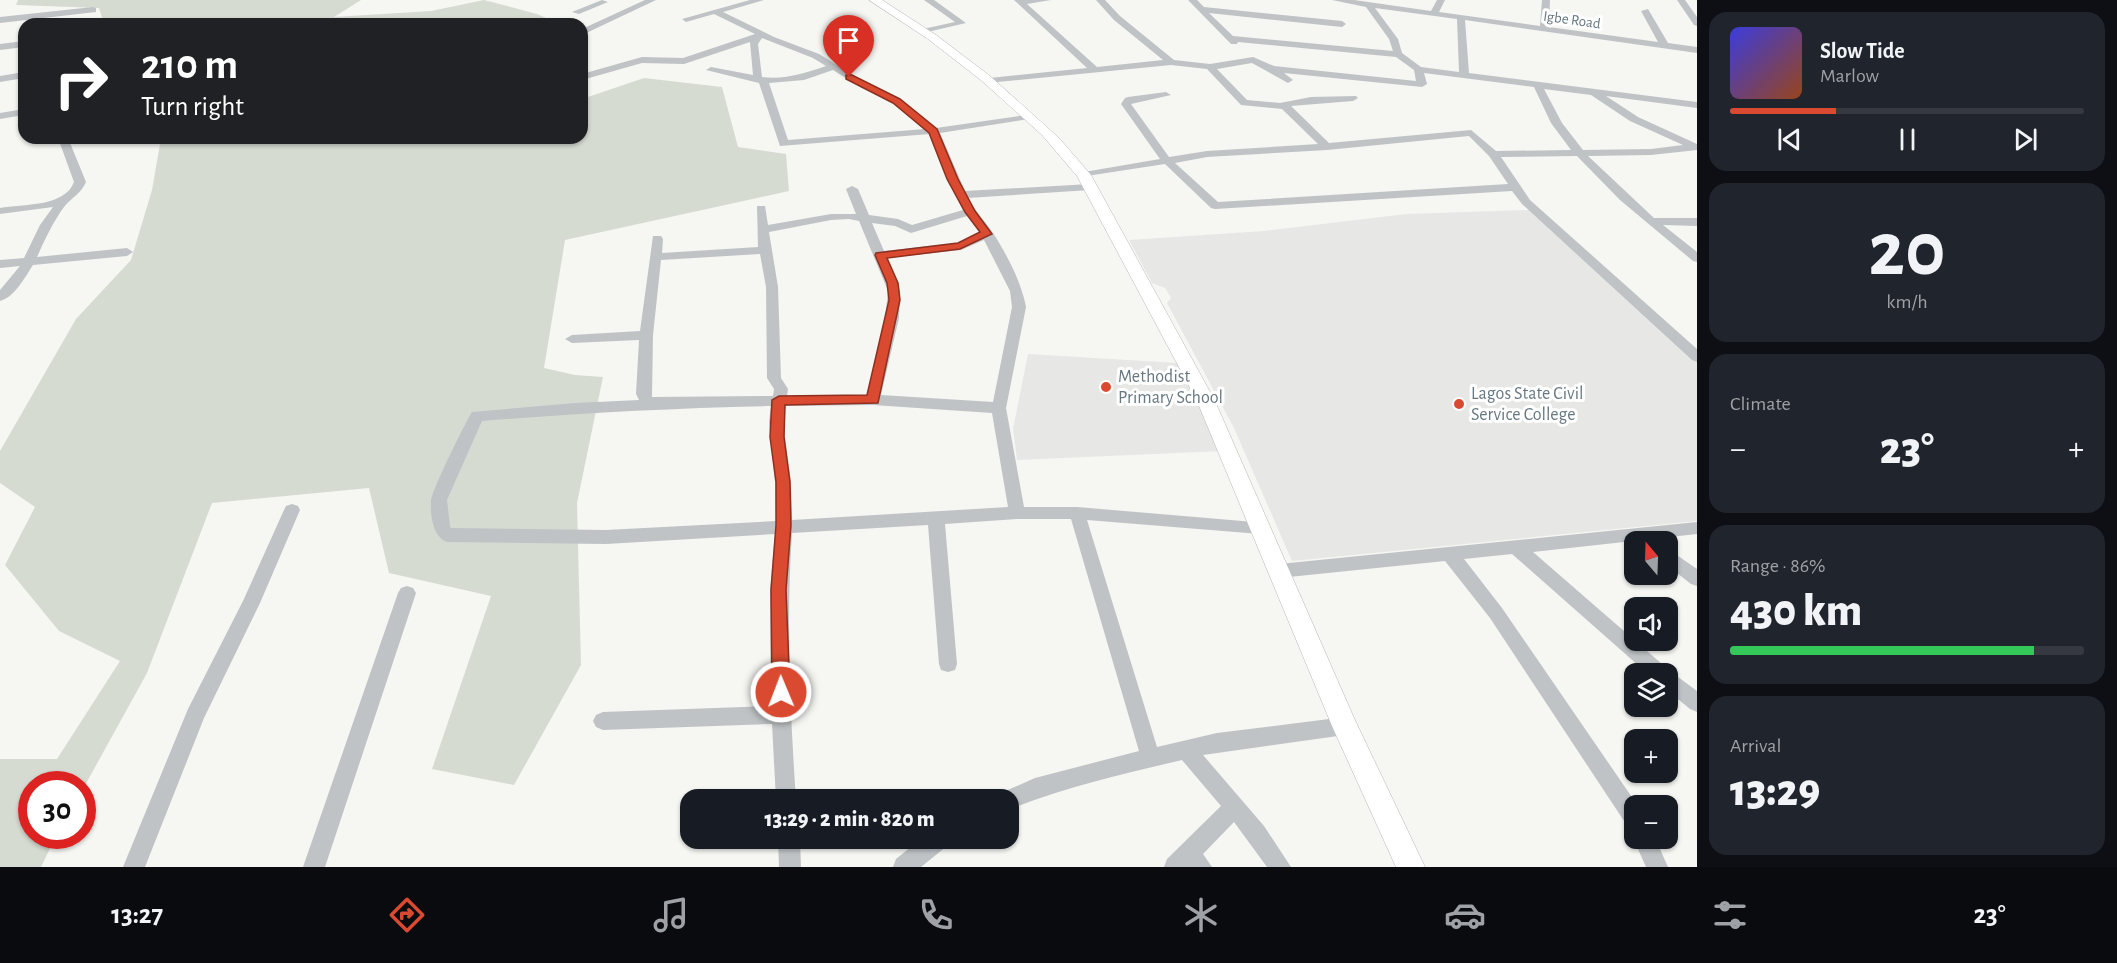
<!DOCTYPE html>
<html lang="en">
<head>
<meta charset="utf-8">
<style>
  :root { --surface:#171b24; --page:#20242c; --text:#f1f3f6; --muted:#9ea1a6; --line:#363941; --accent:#d94a30 }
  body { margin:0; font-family:"Alegreya Sans",sans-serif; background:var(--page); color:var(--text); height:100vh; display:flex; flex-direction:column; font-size:22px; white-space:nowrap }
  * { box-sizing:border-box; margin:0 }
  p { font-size:20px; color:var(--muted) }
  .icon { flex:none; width:33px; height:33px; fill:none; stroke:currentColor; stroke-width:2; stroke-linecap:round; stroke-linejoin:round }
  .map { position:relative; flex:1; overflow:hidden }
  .drawer { display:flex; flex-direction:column; gap:12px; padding:12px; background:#0d0f14; width:420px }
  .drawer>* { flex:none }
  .banner { position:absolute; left:18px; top:18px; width:570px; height:126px; border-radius:18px; box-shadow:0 2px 4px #0004; background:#202124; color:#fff; overflow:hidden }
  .needle { width:39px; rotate:341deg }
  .tools { position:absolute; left:1624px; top:531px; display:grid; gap:12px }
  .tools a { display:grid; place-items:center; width:54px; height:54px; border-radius:12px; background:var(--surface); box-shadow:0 2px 4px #0004; font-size:30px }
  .speed { position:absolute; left:18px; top:771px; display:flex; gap:12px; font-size:30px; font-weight:700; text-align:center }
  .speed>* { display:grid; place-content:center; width:78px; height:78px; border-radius:50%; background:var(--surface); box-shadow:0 2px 4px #0004; line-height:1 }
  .speed .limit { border:9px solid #d22; background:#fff; color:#111 }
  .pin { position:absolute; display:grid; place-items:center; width:51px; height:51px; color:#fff; margin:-62px -26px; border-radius:50% 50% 50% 0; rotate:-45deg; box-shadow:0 0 6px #0007 }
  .pin .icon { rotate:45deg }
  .me { position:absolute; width:66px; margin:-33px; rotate:359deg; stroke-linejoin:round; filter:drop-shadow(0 0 4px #0008) }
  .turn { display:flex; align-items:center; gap:21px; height:126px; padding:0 24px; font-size:27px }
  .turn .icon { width:78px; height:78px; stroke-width:2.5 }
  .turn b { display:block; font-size:42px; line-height:51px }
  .big { font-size:45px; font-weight:800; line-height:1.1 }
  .drawer .card { flex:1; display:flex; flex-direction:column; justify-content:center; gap:9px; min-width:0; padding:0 21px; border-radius:18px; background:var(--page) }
  .drawer .dial { align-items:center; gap:0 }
  .dial b { font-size:78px; line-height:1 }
  .song { display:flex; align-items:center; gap:18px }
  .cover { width:72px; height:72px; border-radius:9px; background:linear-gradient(135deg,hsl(240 70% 55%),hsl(20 70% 35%)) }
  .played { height:6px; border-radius:3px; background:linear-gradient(90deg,var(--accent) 30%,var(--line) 30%) }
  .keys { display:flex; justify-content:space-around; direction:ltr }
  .heat { display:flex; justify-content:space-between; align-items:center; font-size:33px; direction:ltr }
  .charge { height:9px; border-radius:4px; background:linear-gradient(90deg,#34c759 86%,var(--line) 0) }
  .trip { position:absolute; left:680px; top:789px; width:339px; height:60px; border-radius:18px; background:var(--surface); box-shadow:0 2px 4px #0004; font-weight:800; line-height:60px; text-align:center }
  .tabs { display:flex; height:96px; justify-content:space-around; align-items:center; background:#090b0e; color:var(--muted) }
  .tabs .icon { width:42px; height:42px }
  .tabs .on { color:var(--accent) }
  .tabs b { font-size:27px; color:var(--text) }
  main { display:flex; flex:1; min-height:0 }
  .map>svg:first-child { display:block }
</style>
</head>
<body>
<main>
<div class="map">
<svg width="1697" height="867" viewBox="0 0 1697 867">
  <rect width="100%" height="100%" fill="#f6f6f3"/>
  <g fill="#e7e7e6">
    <polygon points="1529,210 1697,361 1697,521 1292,561 1234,428 1167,303 1171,298 1165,288 1152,283 1129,240 1264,231 1406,214"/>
    <polygon points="1028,354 1178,363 1222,451 1017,460 1013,429"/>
  </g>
  <g fill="#d6dbd2">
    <polygon points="18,0 361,0 334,17 431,11 484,0 537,14 559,24 104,24 99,8 16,5"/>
    <polygon points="644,78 722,87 738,147 786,154 789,191 565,240 544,368 575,375 603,377 577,503 581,665 514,785 432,769 491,596 389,573 369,488 212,503 147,673 83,789 82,784 32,784 32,836 56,836 41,867 0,867 0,759 57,759 120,661 59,631 5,565 35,507 0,483 0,451 76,319 131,260 152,190 161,138 582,138 582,99"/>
  </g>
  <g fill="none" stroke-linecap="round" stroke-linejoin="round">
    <defs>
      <polygon id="major" points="869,0 882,0 936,35 990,76 1059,138 1091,175 1215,401 1354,718 1425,867 1396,867 1332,726 1197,401 1077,176 1042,135 982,81 928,39"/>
    </defs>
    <use href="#major" stroke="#b3b7ba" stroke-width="1"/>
    <g fill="#bfc3c6" fill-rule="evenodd">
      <polygon points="602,0 608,2 579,14 572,12"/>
      <polygon points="645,0 656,0 582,35 582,29"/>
      <path d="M 750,0 L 764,0 L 723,12 L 774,37 L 819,54 L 866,83 L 900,99 L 936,128 L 1033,114 L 1033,118 L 1029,119 L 940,133 L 965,191 L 1090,184 L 1096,187 L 1090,190 L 968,198 C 975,211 985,221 993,233 C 1007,255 1021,281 1026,307 L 1006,408 L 1024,507 L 1077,507 L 1266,523 L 1268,528 L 1266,533 L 1260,534 L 1087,520 L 1157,747 L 1217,733 L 1345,717 L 1352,720 L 1355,726 L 1352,732 L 1345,735 L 1203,755 L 1264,826 L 1291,867 L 1267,867 L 1234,822 L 1203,854 L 1212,867 L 1164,867 L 1167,859 L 1221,806 L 1182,760 C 1123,774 1064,787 1008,810 L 1008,800 L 998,800 L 1001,793 L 1035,778 L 1139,751 L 1071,519 L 1017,519 L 945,524 L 957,664 L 955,670 L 948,672 L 941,670 L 939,664 L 928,525 L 792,533 C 786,622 790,710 796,800 L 776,800 L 772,724 L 603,730 L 596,727 L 593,721 L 596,715 L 603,712 L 771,706 L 770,590 L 775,534 L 606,544 L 447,542 C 433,537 430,515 431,501 C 432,490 464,425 472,412 L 575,403 L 639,400 L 636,394 L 639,340 L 572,343 L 565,339 L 572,335 L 640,331 L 653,236 L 661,236 L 663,239 L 662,253 L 758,247 L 757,206 L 765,206 L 768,225 L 831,214 L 856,214 L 846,189 L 852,186 L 858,189 L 869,215 L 898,219 L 912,225 L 963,210 L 947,179 L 930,134 L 780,146 L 759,83 L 706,70 L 711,67 L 753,75 L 750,42 L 684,64 L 642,63 L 582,80 L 582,74 L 642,57 L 683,58 L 755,34 L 714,14 L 686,22 L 682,19 ZM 762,38 L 813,58 L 826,66 C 806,73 784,80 762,77 L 758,44 ZM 833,70 L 860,87 L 894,103 L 925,129 L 788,140 L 769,83 L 804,80 ZM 967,216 L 980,233 L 958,243 L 884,251 L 872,223 L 895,226 L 911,233 ZM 849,219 L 859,221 L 888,291 L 885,318 L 867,395 L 787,396 L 788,389 L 781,378 L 778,287 L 769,232 L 831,220 ZM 984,240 L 1010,291 L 1012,307 L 993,402 L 881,395 L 899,318 L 900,291 L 887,258 L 961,250 ZM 760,254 L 766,287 L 767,378 L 774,389 L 773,396 L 652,397 L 653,335 L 661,260 ZM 873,405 L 992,413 L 1008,507 L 792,520 L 791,482 L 783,422 L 786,406 ZM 771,406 L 769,422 L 775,482 L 776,521 L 606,530 L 451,528 L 450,526 L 447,500 L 482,421 C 579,413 674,408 771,406 Z"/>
      <polygon points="924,0 934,0 966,23 923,33 923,29 955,22"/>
      <path d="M 1014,0 L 1051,0 L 1027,4 L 1097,67 L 1163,60 L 1114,20 L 1096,0 L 1105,0 L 1120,16 L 1174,60 L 1210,64 L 1253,57 L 1274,66 L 1416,81 L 1414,70 L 1396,57 L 1238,42 L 1237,44 L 1231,44 L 1188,0 L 1197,0 L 1204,7 L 1342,21 L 1346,24 L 1342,27 L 1209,13 L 1233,36 L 1393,51 L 1389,39 L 1366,7 L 1332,0 L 1354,0 L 1431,11 L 1437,0 L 1445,0 L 1439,12 L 1540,26 L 1542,0 L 1550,0 L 1549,27 L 1658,42 L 1641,11 L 1648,9 L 1668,43 L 1697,47 L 1697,53 L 1465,20 L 1469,73 L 1697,102 L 1697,108 L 1606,96 L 1638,117 L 1697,144 L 1697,150 L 1651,155 L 1588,156 L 1654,218 L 1697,218 L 1697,226 L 1663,225 L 1697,252 L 1697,262 L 1693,261 L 1620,200 L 1577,156 L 1501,157 L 1530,200 L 1697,349 L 1697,362 L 1692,360 L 1522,204 L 1512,191 L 1215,209 L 1211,208 L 1165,164 L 1080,177 L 1080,173 L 1084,172 L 1160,159 L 1121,104 L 1125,98 L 1128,97 L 1166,92 L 1171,95 L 1131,104 L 1169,157 L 1207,151 L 1318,144 L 1282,109 L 1241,105 L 1207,69 L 1171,65 L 987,83 L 985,81 L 990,78 L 1087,68 ZM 1375,8 L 1457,19 L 1459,72 L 1421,67 L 1402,53 L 1398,39 ZM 1252,63 L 1288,83 L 1293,80 L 1284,73 L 1422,87 L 1427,84 L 1424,73 L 1534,87 L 1551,123 L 1571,150 L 1496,151 L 1471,130 L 1329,143 L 1291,106 L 1353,101 L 1358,98 L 1356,96 L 1311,97 L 1280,103 L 1247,100 L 1217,69 ZM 1544,89 L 1591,95 L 1630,121 L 1683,145 L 1651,149 L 1583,150 L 1562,123 ZM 1469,136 L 1489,156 L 1508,184 L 1218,202 L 1175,163 L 1207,157 L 1327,150 Z"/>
      <polygon points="1677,0 1685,0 1697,17 1697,26 1694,25"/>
      <polygon points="93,7 96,8 96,12 0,23 0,17"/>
      <polygon points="24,41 24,47 0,50 0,44"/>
      <polygon points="24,72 24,78 0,82 0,76"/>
      <polygon points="24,109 24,115 0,119 0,113"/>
      <path d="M 58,138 L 68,138 L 86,182 C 81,194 72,197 64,207 C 53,222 45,239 37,257 L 127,248 L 133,252 L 127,256 L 33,265 C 25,277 15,297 0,301 L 0,290 L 20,266 L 0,268 L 0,260 L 24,258 L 40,225 L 53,207 L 0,214 L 0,208 C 23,204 65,207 74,182 Z"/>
      <polygon points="292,504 298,506 300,510 260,603 204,718 145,867 123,867 188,709 243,601 284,510 286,506"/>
      <polygon points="1697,522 1697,534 1533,552 1670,671 1697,691 1697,712 1690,709 1668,691 1668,674 1648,674 1512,554 1464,559 1502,608 1638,806 1635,806 1635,830 1628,827 1490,618 1445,561 1279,578 1273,576 1270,571 1273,566 1279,564"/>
      <polygon points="1668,549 1697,569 1697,586 1691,584 1668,566"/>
      <polygon points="407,586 413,588 416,593 325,867 303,867 398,593 401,588"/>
      <polygon points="1635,834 1635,838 1655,838 1668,867 1646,867 1633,838"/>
      <polygon points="778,838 800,838 801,867 779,867"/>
      <polygon points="922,838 949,838 947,846 921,867 893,867 896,859"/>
    </g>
    <use href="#major" fill="#fff" fill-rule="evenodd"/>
  </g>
  <polygon fill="#d94a30" stroke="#8d301f" stroke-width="1.5" points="846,75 852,75 900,99 937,129 958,179 975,211 992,234 960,249 887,258 898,283 900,300 878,403 785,405 784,437 790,482 791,525 786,590 790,692 787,697 781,699 775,697 772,692 771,590 776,525 776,482 770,437 772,400 779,396 867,395 889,300 887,283 875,255 876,253 958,243 980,232 965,212 947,179 929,133 893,103 846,79"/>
  <g fill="#d94a30" stroke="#fff" stroke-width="2">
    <circle cx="1106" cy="387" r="6"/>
    <circle cx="1459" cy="404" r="6"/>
  </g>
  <g text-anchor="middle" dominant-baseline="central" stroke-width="6" stroke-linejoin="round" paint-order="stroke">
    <g font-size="15" fill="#677882" stroke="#fff">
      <text transform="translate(1572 20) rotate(8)">Igbe Road</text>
    </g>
    <g font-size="18" fill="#677882" stroke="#fff" text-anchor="start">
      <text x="1118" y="377">Methodist<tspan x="1118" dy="21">Primary School</tspan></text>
      <text x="1471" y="394">Lagos State Civil<tspan x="1471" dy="21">Service College</tspan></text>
    </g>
  </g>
</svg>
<div class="tools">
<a><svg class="needle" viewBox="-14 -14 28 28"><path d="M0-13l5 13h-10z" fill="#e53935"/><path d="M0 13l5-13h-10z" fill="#9ea1a6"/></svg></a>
<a><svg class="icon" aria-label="sound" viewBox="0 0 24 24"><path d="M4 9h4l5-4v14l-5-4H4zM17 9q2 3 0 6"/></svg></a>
<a><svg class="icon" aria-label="layers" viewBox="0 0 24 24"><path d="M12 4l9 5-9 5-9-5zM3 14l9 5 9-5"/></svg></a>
<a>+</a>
<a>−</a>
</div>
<div class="speed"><div class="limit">30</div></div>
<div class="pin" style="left:849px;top:77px;background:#d93025"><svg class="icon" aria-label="arrive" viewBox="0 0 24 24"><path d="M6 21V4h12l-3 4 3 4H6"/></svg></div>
<svg class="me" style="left:781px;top:692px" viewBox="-20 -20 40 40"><circle r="17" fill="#d94a30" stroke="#fff" stroke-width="3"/><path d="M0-11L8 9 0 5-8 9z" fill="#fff"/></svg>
<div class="trip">13:29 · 2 min · 820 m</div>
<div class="banner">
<div class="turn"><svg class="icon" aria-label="right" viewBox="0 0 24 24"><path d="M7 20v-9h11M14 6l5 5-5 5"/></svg><div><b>210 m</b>Turn right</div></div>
</div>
</div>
<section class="drawer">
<div class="card">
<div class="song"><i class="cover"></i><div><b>Slow Tide</b><p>Marlow</p></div></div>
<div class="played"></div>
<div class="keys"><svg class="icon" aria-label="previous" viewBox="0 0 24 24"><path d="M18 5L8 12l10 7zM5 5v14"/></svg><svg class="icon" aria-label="pause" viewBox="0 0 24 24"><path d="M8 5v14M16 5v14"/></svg><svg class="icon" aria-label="next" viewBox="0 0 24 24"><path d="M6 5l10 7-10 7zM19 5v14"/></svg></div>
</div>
<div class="card dial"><b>20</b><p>km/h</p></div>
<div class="card"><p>Climate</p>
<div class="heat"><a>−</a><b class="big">23°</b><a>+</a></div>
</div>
<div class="card"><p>Range · 86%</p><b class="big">430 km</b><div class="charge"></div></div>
<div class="card"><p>Arrival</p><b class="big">13:29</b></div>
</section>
</main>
<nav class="tabs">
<b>13:27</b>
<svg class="icon on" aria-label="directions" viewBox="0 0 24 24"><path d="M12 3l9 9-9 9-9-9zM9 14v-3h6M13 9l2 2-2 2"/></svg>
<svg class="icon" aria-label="music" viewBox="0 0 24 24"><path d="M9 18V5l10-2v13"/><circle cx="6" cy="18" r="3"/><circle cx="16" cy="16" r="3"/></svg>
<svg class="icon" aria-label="phone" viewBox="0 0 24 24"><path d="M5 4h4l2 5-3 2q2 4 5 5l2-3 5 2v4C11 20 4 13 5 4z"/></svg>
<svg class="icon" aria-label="climate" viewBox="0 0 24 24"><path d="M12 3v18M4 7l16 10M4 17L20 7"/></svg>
<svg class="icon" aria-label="car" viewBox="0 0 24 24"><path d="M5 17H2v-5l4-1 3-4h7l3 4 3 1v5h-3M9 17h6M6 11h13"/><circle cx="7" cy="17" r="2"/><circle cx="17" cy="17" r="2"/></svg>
<svg class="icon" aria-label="filters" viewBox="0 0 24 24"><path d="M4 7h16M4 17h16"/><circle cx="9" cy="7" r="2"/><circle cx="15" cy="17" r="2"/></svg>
<b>23°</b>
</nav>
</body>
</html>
